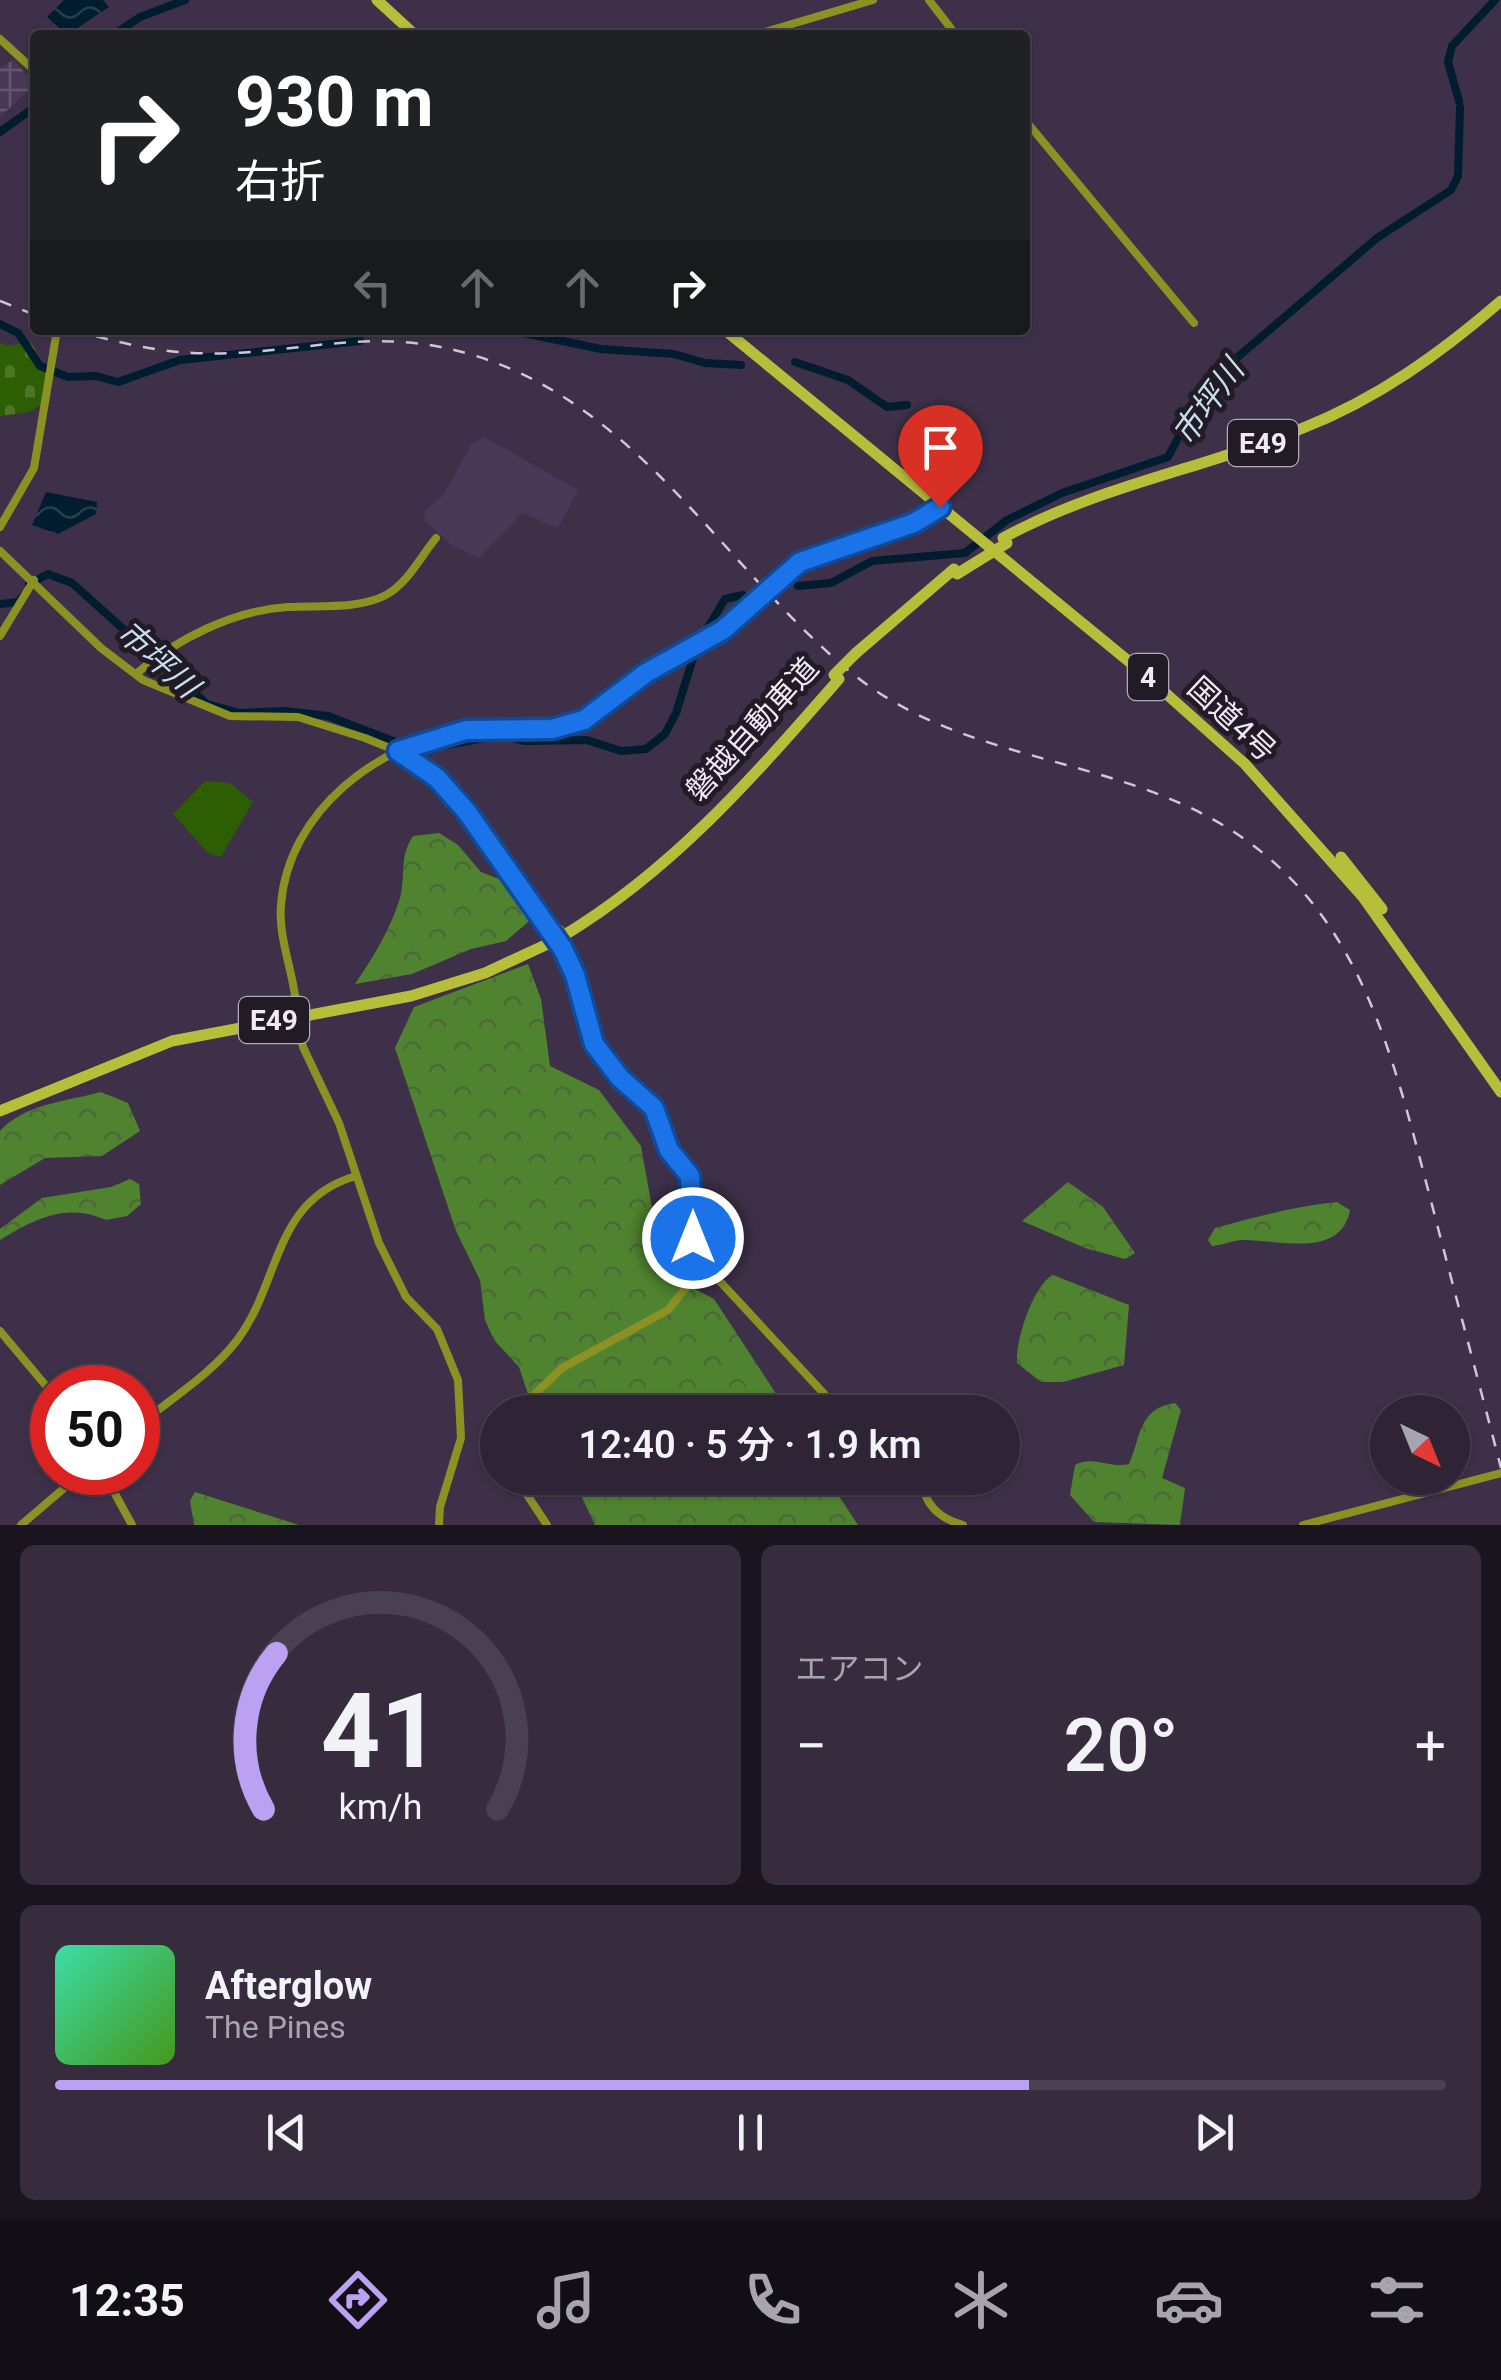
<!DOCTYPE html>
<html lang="ja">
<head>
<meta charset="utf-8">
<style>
  :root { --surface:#2e2436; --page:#362c3e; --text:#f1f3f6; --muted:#a7a4ad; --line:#494151; --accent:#bca0f2 }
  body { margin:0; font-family:Roboto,"Noto Sans JP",sans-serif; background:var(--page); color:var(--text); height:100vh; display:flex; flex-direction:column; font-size:38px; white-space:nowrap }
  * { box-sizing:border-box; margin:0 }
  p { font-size:32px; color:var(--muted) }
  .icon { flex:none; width:55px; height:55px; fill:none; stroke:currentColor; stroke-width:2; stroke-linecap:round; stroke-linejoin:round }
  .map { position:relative; height:1525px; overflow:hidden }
  .details { display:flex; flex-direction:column; gap:20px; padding:20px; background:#19141e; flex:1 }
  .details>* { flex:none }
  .guide { position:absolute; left:30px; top:30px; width:1000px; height:305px; border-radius:10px; box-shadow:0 2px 8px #0004,0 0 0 2px var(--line); background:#202124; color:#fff; overflow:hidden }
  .needle { width:65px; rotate:137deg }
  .controls { position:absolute; left:1370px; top:1395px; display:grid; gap:20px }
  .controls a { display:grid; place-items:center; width:100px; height:100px; border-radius:50%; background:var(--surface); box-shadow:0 2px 8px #0004,0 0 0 2px var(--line); font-size:50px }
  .speed { position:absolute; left:30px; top:1365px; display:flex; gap:20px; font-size:50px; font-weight:700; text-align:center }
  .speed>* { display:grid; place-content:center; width:130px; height:130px; border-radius:50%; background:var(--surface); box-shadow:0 2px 8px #0004,0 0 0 2px var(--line); line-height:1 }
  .speed .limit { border:15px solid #d22; background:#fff; color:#111 }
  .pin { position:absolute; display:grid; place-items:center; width:85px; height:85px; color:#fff; margin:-102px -42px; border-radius:50% 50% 50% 0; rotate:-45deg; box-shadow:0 0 10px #0007 }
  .pin .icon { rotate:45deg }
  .me { position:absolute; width:110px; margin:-55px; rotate:0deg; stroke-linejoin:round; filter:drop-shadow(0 0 8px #0008) }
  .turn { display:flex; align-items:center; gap:35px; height:210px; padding:0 40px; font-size:45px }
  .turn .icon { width:130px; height:130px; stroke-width:2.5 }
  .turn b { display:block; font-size:70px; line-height:85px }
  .lanes { display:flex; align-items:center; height:95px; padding:0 40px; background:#0003; justify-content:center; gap:50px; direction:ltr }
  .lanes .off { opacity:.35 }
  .big { font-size:75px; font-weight:600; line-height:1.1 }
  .details .tile { flex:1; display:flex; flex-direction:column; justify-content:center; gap:15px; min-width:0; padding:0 35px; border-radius:15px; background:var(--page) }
  .details .dial { align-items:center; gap:0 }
  .dial svg { height:260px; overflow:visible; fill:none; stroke:var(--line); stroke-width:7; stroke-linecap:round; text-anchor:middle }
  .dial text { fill:var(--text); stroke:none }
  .song { display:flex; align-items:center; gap:30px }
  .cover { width:120px; height:120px; border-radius:15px; background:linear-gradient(135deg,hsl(160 70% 55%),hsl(100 70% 35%)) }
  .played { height:10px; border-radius:5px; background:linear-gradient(90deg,var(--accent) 70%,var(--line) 70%) }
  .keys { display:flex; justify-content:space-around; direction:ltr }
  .heat { display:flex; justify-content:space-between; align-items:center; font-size:55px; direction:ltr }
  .details .tiles { flex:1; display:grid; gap:20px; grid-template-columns:1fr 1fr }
  .tile:last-child { grid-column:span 2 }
  .trip { position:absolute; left:480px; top:1395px; width:540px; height:100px; border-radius:50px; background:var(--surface); box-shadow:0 2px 8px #0004,0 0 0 2px var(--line); font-weight:600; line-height:100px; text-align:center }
  .dock { display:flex; height:160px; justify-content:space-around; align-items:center; background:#120e16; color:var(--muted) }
  .dock .icon { width:70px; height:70px }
  .dock .active { color:var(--accent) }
  .dock b { font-size:45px; color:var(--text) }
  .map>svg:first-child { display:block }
</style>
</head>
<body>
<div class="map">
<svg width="1501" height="1525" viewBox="0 0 1501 1525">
  <defs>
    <pattern id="industrial-grid" width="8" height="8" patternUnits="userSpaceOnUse" patternTransform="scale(2.5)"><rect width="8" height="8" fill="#4a3956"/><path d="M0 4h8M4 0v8" fill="none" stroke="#65566f"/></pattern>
    <pattern id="forest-crowns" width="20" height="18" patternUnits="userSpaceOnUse" patternTransform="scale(2.5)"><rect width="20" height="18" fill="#50832f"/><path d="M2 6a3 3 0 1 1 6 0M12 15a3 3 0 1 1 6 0" fill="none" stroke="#4c683b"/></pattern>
    <pattern id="cemetery-stones" width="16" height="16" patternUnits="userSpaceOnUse" patternTransform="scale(2.5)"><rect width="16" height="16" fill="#2e5e03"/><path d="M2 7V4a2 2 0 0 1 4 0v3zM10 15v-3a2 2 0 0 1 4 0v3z" fill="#4d7528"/></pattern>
    <pattern id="water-waves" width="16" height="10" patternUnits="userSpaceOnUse" patternTransform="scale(2.5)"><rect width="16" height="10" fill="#001d2f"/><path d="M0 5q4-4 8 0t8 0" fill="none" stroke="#263e4e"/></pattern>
  </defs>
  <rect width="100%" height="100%" fill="#3e3048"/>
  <polygon fill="#4a3956" points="484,437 578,490 558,528 522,513 479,558 453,546 424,520 425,511 444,494 471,445"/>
  <polygon fill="url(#industrial-grid)" points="13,60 35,84 0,117 0,68"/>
  <g fill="url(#forest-crowns)">
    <path d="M 439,833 L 458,845 L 481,872 L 511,884 L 534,917 L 506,941 L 471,949 L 412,974 L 355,984 C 373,958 391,928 400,898 C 406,875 399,857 413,836 Z"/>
    <polygon points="528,964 541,999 550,1066 599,1090 641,1146 654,1219 648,1249 653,1267 714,1299 788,1412 534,1412 519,1367 494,1340 485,1320 480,1280 456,1231 395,1048 414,1007"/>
    <path d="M 101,1092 L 128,1103 L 140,1131 L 102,1156 L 45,1158 L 0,1185 L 0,1131 C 24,1104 68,1101 101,1092 Z"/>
    <path d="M 130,1179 L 139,1184 L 141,1204 L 127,1216 L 106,1220 C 67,1202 34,1219 0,1240 L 0,1229 L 42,1198 L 111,1187 Z"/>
    <polygon points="1068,1182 1103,1207 1135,1253 1125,1259 1085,1248 1022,1221"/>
    <path d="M 1337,1202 L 1350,1210 C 1341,1259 1279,1240 1244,1240 C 1233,1240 1223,1245 1212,1246 L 1208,1240 L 1215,1228 C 1256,1217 1295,1206 1337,1202 Z"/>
    <path d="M 1053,1275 L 1129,1305 L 1124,1365 L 1063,1382 L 1041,1382 L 1017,1363 C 1015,1341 1033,1285 1053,1275 Z"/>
    <path d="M 1175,1403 L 1181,1410 L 1162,1478 L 1185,1488 L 1180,1525 L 1094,1522 L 1070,1495 L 1075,1465 C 1093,1455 1110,1469 1129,1464 C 1141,1438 1138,1408 1175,1403 Z"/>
    <polygon points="573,1478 827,1478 858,1525 595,1525"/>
    <polygon points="195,1492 299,1525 194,1525 190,1501"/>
  </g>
  <polygon fill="url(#cemetery-stones)" points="31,342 47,373 41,405 28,412 0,416 0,343 7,346"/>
  <polygon fill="#2e5e03" points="205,781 230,783 253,802 221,857 208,853 173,814"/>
  <g fill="url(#water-waves)">
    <polygon points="64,0 103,0 109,7 67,35 47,17"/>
    <polygon points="46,492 97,502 96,514 58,534 32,525"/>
  </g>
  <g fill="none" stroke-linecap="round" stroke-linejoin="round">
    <g stroke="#001d2f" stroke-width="8">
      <polyline points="113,35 140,17 185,0"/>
      <polyline points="1459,101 1448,62 1452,46 1495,0"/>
      <polyline points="0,132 35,107"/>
      <polyline points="0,324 18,333 40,366 68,377 96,376 118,382 180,360 360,341"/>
      <polyline points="361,330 361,334"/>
      <polyline points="509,330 601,349 674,354 705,363 741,365"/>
      <polyline points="795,362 848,380 887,407 907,405"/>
      <polyline points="29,584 48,574 72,583 207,704 240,713 284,711 328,716 396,742"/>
      <polyline points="798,586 831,583 872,561 965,553 1007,520 1062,493 1168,457 1187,421 1226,367 1377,238 1451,190 1458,176 1460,107"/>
      <polyline points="0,604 18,602 22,597"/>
      <polyline points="704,634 725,599 743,595"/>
      <polyline points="419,750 501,735 524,741 587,740 621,751 646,749 665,734 676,713 695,652"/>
    </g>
    <g stroke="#8c9123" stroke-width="8">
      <polyline points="929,0 956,35"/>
      <polyline points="755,35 873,0"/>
      <polyline points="0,39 35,71"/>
      <polyline points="1025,120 1194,323"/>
      <polyline points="0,527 34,468 57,330"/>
      <polyline points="0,551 101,648 143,680 230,716 298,717 365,738 407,755 437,778 467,812 563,949 598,1051 656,1111 669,1151 691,1179 692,1233 701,1261 841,1412"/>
      <path d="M 781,577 C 827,539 893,542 940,507"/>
      <polyline points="0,636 34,580"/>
      <path d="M 136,674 C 176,639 234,610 288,607 C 319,605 357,610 386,595 C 408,583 421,556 436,538"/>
      <path d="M 296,1003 C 293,971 278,937 281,905 C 288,811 379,742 467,730 C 500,725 534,735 566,727 C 600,717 621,691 648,672 C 688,645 718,634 756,600"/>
      <polyline points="299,1024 303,1047 339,1123 379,1243 406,1297 437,1329 458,1380 461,1438 440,1507 439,1525"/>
      <polyline points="0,1331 52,1393"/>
      <polyline points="516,1412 562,1368 668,1310 704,1265"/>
      <path d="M 138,1426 C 170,1399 212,1374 238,1339 C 281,1281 273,1200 356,1176"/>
      <polyline points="103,1472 132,1525"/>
      <polyline points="516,1478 547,1525"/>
      <path d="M 921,1478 C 924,1504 938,1518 963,1525"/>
      <polyline points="21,1525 83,1472"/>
      <polyline points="1303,1525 1501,1473"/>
    </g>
    <g stroke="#b7be3a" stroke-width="11">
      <polyline points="377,0 415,35"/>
      <polyline points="725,330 1143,673 1245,764 1363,897 1501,1092"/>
      <path d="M 1003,538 C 1098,486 1203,469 1303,428 C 1377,399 1441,353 1501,301"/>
      <polyline points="856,653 954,569"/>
      <polyline points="1341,857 1382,909"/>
      <path d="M 563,936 C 674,869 754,776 839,679"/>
      <polyline points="0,1111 172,1041 411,996 485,973 552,942"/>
    </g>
    <g stroke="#d1c7d9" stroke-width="2.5" stroke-dasharray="12 12" stroke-linecap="butt">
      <polyline points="0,301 35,315"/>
      <path d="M 73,330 C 112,341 152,351 193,353 C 295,358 368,322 476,356 C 642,408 724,569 853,674 C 950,752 1072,755 1182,804 C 1354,880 1388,1038 1431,1201 C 1454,1290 1478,1379 1501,1468"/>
    </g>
    <polyline stroke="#8c9123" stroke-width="8" points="756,600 781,577"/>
    <g stroke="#b7be3a" stroke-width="11">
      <polyline points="957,574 1007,543"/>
      <polyline points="834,675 856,653"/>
      <polyline points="548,937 559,930"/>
    </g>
  </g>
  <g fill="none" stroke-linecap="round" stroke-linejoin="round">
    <defs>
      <polyline id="route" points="693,1238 690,1176 669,1150 654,1108 620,1078 594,1044 575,975 563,949 467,812 437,778 398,751 466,730 552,729 584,720 646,673 723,630 800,562 914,523 940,507"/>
    </defs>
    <use href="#route" stroke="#114b97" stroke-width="25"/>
    <use href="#route" stroke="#1a73e8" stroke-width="18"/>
  </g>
  <g text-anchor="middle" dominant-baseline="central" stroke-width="10" stroke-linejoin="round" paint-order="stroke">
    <g fill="#211b26" stroke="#b3aab9" stroke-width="2.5">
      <rect x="1228" y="420" width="70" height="46" rx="8"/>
      <rect x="1128" y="654" width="40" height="46" rx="8"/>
      <rect x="239" y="997" width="70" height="46" rx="8"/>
    </g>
    <g font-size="28" font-weight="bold" fill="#f1e8f8">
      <text x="1263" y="443">E49</text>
      <text x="1148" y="677">4</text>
      <text x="274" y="1020">E49</text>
    </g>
    <g font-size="30" fill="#f1e8f8" stroke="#211b26">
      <text transform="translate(1232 719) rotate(43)">国道4号</text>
      <text transform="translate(752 729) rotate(-48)">磐越自動車道</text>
    </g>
    <g font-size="32" font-style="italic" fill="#c8deed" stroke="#211b26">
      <text transform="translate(1208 402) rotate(-54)">市坪川</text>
      <text transform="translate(158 659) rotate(42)">市坪川</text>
    </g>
  </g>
</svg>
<div class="controls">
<a><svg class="needle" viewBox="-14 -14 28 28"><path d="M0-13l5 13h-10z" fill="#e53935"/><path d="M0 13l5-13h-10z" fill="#a7a4ad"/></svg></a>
</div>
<div class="speed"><div class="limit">50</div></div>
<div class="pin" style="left:940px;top:507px;background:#d93025"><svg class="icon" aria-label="arrive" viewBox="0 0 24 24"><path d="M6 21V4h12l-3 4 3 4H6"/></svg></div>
<svg class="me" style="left:693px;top:1238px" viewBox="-20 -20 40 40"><circle r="17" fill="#1a73e8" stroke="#fff" stroke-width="3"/><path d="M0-11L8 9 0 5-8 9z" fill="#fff"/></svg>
<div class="trip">12:40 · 5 分 · 1.9 km</div>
<div class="guide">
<div class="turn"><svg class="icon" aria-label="right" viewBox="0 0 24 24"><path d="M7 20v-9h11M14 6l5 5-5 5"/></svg><div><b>930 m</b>右折</div></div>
<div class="lanes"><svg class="icon off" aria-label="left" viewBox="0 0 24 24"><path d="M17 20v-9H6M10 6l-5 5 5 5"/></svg><svg class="icon off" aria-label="ahead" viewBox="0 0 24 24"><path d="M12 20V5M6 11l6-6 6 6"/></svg><svg class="icon off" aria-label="ahead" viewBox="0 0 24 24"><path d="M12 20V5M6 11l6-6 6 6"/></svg><svg class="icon" aria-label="right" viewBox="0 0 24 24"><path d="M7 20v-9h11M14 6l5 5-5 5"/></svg></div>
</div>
</div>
<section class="details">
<div class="tiles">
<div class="tile dial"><svg viewBox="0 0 100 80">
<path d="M14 69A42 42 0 1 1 86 69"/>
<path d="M14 69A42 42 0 0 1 18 21" stroke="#bca0f2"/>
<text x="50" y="56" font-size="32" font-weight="700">41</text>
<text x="50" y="72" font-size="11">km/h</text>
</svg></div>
<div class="tile"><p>エアコン</p>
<div class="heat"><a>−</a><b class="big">20°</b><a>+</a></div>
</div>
<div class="tile">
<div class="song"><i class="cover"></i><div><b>Afterglow</b><p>The Pines</p></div></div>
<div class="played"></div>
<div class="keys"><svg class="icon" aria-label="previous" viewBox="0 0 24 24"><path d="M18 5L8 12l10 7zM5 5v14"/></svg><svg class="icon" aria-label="pause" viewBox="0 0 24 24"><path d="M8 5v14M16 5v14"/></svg><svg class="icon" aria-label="next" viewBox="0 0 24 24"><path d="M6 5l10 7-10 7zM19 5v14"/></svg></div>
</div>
</div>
</section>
<nav class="dock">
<b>12:35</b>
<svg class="icon active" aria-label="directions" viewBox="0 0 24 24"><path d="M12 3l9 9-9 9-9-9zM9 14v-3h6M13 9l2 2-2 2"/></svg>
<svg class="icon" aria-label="music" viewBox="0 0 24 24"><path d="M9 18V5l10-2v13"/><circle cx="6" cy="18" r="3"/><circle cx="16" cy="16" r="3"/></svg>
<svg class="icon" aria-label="phone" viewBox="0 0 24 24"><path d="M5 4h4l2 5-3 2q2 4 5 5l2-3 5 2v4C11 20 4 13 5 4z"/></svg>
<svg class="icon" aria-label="climate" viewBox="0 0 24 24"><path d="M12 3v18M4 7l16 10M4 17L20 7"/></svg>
<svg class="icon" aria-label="car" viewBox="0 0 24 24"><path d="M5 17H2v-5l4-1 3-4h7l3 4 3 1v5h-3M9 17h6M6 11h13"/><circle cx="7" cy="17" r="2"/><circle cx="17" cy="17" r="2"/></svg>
<svg class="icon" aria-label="filters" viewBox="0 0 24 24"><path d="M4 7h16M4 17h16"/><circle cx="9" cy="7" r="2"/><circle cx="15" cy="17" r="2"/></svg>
</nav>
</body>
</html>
